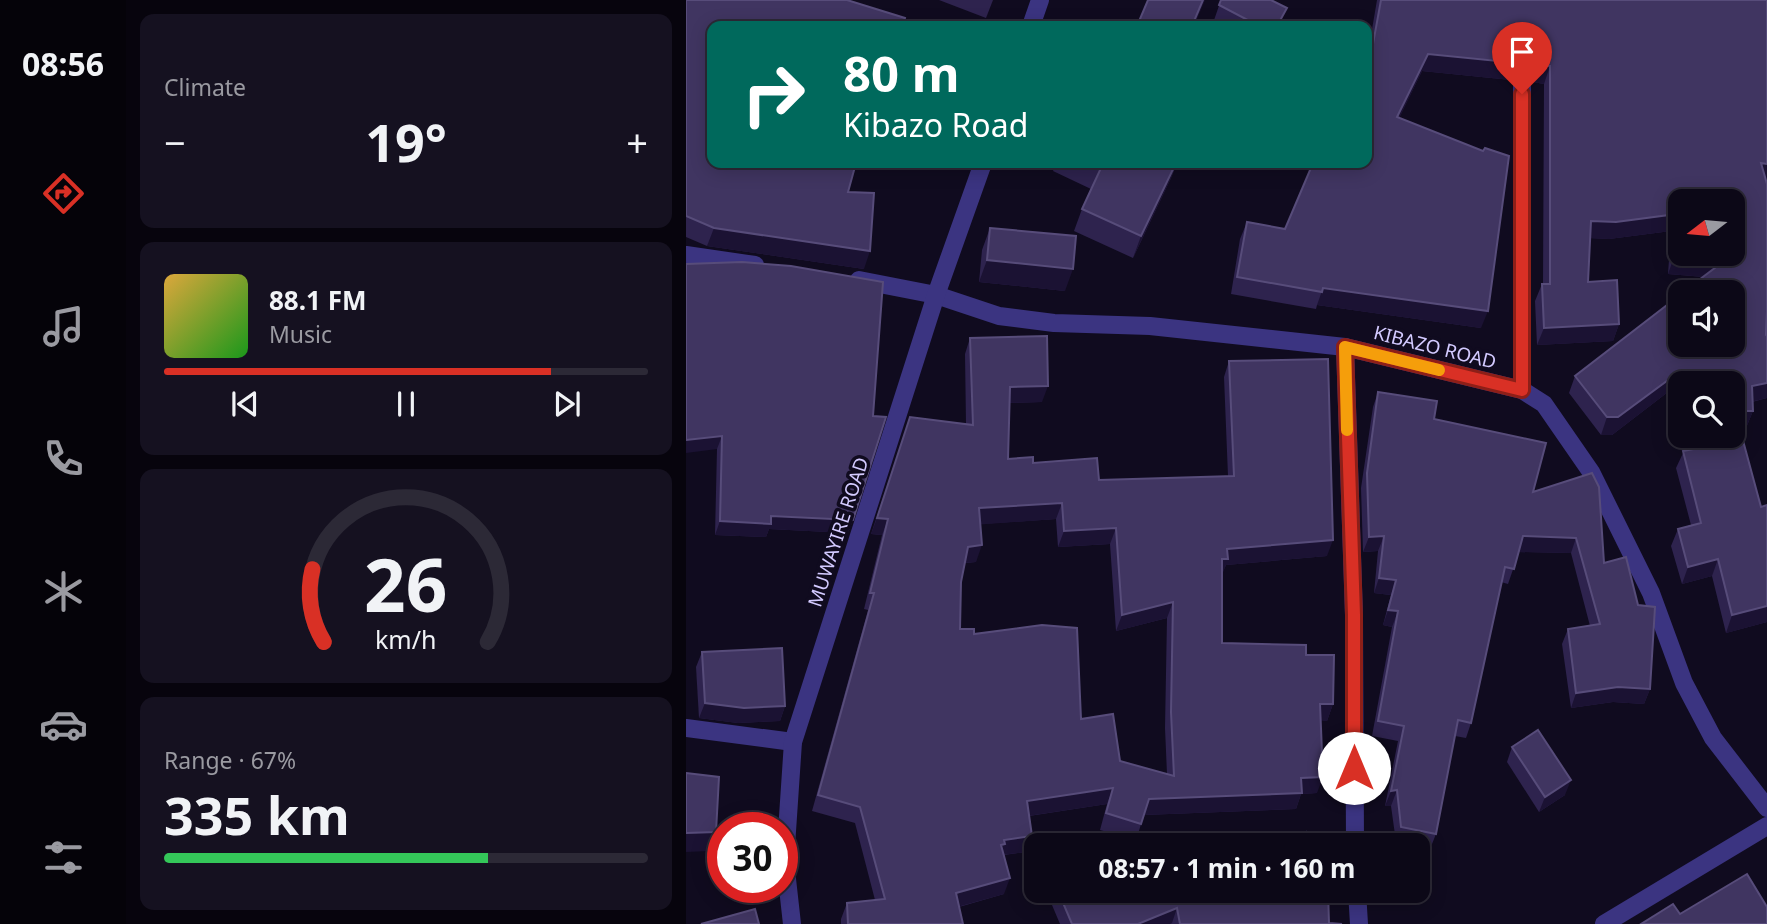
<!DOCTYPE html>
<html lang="en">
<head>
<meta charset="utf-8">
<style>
  :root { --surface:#0c0817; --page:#151120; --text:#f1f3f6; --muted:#9a9aa1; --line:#2c2936; --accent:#d93025 }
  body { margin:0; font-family:"Noto Sans",sans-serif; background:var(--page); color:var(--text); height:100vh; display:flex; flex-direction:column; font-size:26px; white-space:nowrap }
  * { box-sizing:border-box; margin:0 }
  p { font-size:23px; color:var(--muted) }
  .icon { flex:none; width:38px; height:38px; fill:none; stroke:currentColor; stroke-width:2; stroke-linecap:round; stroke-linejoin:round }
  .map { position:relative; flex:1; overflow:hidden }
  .sheet { display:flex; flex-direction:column; gap:14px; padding:14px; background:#07040d; width:560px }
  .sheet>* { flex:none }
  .banner { position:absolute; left:21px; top:21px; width:665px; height:147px; border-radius:14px; box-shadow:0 4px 18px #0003,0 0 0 2px var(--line); background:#00695c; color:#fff; overflow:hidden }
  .needle { width:46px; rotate:254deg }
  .tools { position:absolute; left:982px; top:189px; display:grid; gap:14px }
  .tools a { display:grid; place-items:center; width:77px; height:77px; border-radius:14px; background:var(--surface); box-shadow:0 4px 18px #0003,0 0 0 2px var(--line); font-size:35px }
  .speed { position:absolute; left:21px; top:812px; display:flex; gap:14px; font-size:35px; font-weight:700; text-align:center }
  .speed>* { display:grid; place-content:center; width:91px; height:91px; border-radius:50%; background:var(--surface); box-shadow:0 4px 18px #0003,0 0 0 2px var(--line); line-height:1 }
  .speed .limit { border:10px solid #d22; background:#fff; color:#111 }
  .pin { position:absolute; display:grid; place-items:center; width:60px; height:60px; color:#fff; margin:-72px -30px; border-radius:50% 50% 50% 0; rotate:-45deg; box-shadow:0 0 7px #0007 }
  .pin .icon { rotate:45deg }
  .me { position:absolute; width:77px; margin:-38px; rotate:0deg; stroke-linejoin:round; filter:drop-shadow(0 0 5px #0008) }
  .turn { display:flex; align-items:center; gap:24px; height:147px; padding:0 21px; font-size:32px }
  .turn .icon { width:91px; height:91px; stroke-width:2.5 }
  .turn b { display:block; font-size:49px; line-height:60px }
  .big { font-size:52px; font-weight:700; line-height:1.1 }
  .sheet .card { flex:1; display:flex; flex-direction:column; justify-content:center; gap:10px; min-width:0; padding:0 24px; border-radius:14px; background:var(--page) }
  .sheet .dial { align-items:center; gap:0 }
  .dial svg { height:182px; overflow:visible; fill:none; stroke:var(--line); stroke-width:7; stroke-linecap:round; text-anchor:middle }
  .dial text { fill:var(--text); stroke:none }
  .song { display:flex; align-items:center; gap:21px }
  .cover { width:84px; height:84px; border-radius:10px; background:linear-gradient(135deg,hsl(40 70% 55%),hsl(120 70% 35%)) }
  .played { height:7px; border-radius:4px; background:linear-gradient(90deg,var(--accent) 80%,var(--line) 80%) }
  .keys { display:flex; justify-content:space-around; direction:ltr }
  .heat { display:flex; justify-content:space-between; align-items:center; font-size:38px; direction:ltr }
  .charge { height:10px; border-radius:5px; background:linear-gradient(90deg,#34c759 67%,var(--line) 0) }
  .trip { position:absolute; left:338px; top:833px; width:406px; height:70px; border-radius:14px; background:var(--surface); box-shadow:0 4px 18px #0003,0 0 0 2px var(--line); font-weight:700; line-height:70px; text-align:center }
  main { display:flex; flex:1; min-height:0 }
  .dock { display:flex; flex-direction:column; width:126px; justify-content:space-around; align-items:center; background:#050309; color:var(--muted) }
  .dock .icon { width:49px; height:49px }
  .dock .on { color:var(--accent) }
  .dock b { font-size:32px; color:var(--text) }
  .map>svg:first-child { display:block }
</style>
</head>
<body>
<main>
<nav class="dock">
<b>08:56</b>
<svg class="icon on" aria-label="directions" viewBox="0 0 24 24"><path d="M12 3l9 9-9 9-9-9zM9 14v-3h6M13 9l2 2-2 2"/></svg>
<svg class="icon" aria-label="music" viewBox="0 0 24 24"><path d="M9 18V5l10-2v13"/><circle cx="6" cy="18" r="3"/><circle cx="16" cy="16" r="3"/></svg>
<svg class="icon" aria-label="phone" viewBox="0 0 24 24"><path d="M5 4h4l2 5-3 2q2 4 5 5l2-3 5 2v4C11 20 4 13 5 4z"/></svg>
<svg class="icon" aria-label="climate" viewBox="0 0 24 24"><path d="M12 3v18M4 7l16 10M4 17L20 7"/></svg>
<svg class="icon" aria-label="car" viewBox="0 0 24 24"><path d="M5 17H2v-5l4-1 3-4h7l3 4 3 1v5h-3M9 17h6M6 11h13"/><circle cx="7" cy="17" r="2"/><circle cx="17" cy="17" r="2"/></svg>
<svg class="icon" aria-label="filters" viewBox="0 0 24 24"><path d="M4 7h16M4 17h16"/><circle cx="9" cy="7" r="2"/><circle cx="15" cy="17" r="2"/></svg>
</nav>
<section class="sheet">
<div class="card"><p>Climate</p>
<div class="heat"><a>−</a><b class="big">19°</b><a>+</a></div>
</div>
<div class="card">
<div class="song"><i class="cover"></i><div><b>88.1 FM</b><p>Music</p></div></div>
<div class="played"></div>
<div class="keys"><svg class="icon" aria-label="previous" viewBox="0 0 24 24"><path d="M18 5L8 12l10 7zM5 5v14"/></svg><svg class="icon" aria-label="pause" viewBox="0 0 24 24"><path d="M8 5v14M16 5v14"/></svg><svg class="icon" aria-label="next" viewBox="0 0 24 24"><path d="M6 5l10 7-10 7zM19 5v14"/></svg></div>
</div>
<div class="card dial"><svg viewBox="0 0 100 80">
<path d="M14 69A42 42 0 1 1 86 69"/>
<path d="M14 69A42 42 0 0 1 9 37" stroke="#d93025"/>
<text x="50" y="56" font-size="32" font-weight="700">26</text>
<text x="50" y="72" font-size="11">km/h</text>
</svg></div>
<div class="card"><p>Range · 67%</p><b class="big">335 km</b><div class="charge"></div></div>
</section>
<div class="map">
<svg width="1081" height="924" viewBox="0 0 1081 924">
  <rect width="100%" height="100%" fill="#100b1f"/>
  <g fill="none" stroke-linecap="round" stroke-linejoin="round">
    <polyline stroke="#3b3481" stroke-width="18" points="0,728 107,742"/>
    <g stroke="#3b3481" stroke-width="18">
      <polyline points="345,26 354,0"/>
      <polyline points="0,255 69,265"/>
      <polyline points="173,280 250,295 313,316 368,323 464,326 659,347 836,390 858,404 905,472 965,593 998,683 1027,738 1081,808"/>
      <polyline points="659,347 668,615 669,845"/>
      <polyline points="836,390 836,67"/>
      <polyline points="671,891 673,924"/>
      <polyline points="106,924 99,861 107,742 250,295 297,163"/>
      <polyline points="918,924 1081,826"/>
    </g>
  </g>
  <g fill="#2e234e" fill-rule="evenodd">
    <polygon points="0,0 26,26 162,192 178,269 21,246 0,237"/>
    <polygon points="253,0 307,0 300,18"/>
    <polygon points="535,0 594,26 533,26 527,23"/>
    <path d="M 691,0 L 1081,0 L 1080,334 L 1081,333 L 1081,398 L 1066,402 L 1067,411 L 1060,428 L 1054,428 L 1081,622 L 1040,633 L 1026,576 L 996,584 L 985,546 L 992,529 L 1005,525 L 990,468 L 998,451 L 982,392 L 926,435 L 915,435 L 883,393 L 889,376 L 1018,277 L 982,274 L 985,231 L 923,239 L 904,238 L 902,282 L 933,324 L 927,341 L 851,345 L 849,301 L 856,284 L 857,284 L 858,84 L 847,82 L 847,66 L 841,57 L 832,57 L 831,63 L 825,80 L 736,71 L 713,118 L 795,328 L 631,305 L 630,309 L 545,294 L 554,239 L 561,222 L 599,229 L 682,53 ZM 994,383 L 1046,436 L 994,436 Z"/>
    <polygon points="370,163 491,163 485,178 447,258 388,231 396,209 405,189 367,171"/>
    <polygon points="304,228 379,291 293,282 296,250"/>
    <polygon points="0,264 167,520 162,533 83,529 80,537 29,535 31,449"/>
    <path d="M 284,338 L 356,402 L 323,403 L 322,459 L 347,463 L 413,480 L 542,476 L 538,377 L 543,361 L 641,556 L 540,565 L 536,573 L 536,643 L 620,655 L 647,704 L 641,721 L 635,720 L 631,793 L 615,794 L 610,809 L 458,815 L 450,840 L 414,830 L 421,804 L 343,816 L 346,836 L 340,852 L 318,855 L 318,894 L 273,907 L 277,924 L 155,924 L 155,919 L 161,903 L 189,900 L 169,823 L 126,811 L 182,610 L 178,609 L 196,535 L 185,534 L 224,417 L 280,424 L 279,354 ZM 370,519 L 372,547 L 424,544 L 430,631 L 481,618 L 479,728 L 481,774 L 434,761 L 395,719 L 288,634 L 274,629 L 275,582 L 279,563 L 290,562 L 294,524 Z"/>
    <polygon points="692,392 748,419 847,492 918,563 964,689 958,704 927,702 885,708 876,644 882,629 904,626 885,553 833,552 822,584 815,582 785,723 780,738 769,736 750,834 744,849 732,847 732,845 725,845 710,842 705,806 699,806 712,741 686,736 706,627 697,625 705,595 688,593 692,551 677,552 675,488 687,407"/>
    <polygon points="16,652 99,706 94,721 52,723 13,718 10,667"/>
    <polygon points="826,747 879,795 853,812 821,762"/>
    <polygon points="372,891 643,923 656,924 374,924 366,905"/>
  </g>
  <g fill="#1b1233">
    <polygon points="517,0 519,0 508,26 506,26"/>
    <polygon points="837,40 847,40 841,57 831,57 833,44"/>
    <polygon points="742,54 831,63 825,80 736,71 705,135 711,117"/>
    <polygon points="854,65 864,66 858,84 847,82"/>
    <polygon points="490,163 485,178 447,258 455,236"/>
    <polygon points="1075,163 1081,164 1081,181 1069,181"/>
    <polygon points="991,214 985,231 923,239 899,238 905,221"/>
    <polygon points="28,228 184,251 178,269 21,246"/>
    <polygon points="988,257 1038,261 1032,278 982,274"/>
    <polygon points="301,260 387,269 379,291 293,282"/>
    <polygon points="637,288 802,311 795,328 631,305"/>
    <polygon points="933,324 927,341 851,345 858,328"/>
    <polygon points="989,375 982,392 926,435 915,435 921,417"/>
    <polygon points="1081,383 1081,398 1060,403 1066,386"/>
    <polygon points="362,386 356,402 318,403 324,387"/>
    <polygon points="1049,411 1067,411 1060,428 1046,428"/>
    <polygon points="36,436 31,449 0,453 0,440"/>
    <polygon points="376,503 370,519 287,525 293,508"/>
    <polygon points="85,516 167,520 162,533 83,529 80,537 29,535 34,521"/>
    <polygon points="191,518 202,519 196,535 185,534"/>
    <polygon points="430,528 424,544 372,547 378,531"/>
    <polygon points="698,536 692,551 677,552 683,537"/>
    <polygon points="837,536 890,538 885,553 832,552"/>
    <polygon points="647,540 641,556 540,565 536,575 530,575 541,549"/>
    <polygon points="296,545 290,562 276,563 282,547"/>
    <polygon points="1032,559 1026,576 996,584 1002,567"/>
    <polygon points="693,578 710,580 705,595 688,593"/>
    <polygon points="487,602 481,618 430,631 436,615"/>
    <polygon points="1081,606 1081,622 1040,633 1046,615"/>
    <polygon points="702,610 712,611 706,627 697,625"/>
    <polygon points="932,687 964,689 958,704 927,702 885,708 890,693"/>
    <polygon points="19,703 99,706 94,721 52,723 13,718"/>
    <polygon points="634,704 647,704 641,721 628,720"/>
    <polygon points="637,777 631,793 615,794 610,809 457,815 463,799 615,778"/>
    <polygon points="885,780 879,795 853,812 859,797"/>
    <polygon points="427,788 421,804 335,817 341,801"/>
    <polygon points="711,790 705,806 699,806 705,791"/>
    <polygon points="30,832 23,851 0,852 0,833"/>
    <polygon points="346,836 340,852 315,855 315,845 318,840"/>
    <polygon points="324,878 318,894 264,909 270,893"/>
    <polygon points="491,908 486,923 484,924 452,924"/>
  </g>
  <g fill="#403561" stroke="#574c7a" stroke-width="2" fill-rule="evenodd">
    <polygon points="0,0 161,0 219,18 217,26 26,26 26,163 170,163 162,192 188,193 184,251 28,228 0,216"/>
    <polygon points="462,0 517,0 506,26 451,26"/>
    <polygon points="535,0 585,0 601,8 591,26 573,26 533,5"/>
    <path d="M 695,0 L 1081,0 L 1081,164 L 1075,163 L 1081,184 L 1081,311 L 1080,334 L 1081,333 L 1081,383 L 1066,386 L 1067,411 L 1049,411 L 1075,507 L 1081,505 L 1081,606 L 1046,615 L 1032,559 L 1002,567 L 992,529 L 1015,523 L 997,451 L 1008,449 L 1005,436 L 1046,436 L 1046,383 L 994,383 L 994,395 L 989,375 L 932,417 L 921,417 L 889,376 L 994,295 L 994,345 L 1046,345 L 1046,292 L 997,292 L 1038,261 L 988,257 L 991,214 L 930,222 L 905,221 L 902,282 L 931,280 L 933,324 L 858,328 L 856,284 L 864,284 L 864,66 L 854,65 L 854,49 L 847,40 L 837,40 L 833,44 L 831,63 L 742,54 L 711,117 L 797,151 L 799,148 L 823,156 L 802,311 L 637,288 L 636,292 L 551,277 L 561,222 L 599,229 L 627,163 L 681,163 L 681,53 L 685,55 ZM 994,201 L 1046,201 L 1046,254 L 994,254 Z"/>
    <polygon points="403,163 490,163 455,236 396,209 415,168"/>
    <polygon points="304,228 390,236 387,269 301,260"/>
    <polygon points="56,262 105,266 197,282 187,416 200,417 167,520 85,516 85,524 34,521 36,436 0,440 0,264"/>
    <path d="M 361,336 L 362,386 L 324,387 L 322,459 L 347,457 L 347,463 L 411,458 L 413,480 L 548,476 L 543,361 L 642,359 L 647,540 L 541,549 L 542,559 L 536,559 L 536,643 L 620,645 L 620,655 L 648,655 L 647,704 L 634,704 L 637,777 L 615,778 L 616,793 L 463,799 L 455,824 L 420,813 L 427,788 L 341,801 L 346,836 L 318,840 L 319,844 L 315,845 L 324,878 L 270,893 L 277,924 L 162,924 L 161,903 L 199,899 L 174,807 L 132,795 L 188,593 L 184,593 L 202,519 L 191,518 L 224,417 L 287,425 L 284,338 ZM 376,503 L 378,531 L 430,528 L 436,615 L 487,602 L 485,712 L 488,776 L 434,761 L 427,714 L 395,719 L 391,628 L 356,625 L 288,634 L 288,629 L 274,629 L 275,582 L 282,547 L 296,545 L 293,508 Z"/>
    <polygon points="692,392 751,401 748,419 860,443 847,492 906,473 913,487 918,563 940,557 952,605 969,607 964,689 932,687 890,693 882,629 914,624 890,538 837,536 828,569 819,567 785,723 772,720 750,834 715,827 711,790 705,791 718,726 692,721 712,611 702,610 710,580 693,578 698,536 683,537 681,473"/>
    <polygon points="96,648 99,706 58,708 19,703 16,652"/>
    <polygon points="852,730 885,780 859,797 826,747"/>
    <polygon points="0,773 33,777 30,832 0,833"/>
    <polygon points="620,832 620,845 557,845"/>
    <polygon points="1061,874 1081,907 1081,924 955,924 987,904 994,914"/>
    <polygon points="372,891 642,891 643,923 656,924 494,924 491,908 452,924 386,924"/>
    <polygon points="69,909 73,924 15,924"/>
  </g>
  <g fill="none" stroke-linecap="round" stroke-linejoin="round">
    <defs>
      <polyline id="route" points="668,768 668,615 659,347 836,390 836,94"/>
    </defs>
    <use href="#route" stroke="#8d1f18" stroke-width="18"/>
    <use href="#route" stroke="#d93025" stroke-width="12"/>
    <polyline stroke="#f59e0b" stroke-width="12" points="661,430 659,347 753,370"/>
  </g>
  <g text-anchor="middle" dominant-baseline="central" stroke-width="7" stroke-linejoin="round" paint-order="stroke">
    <g font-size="19" fill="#d3caff" stroke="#100b1f">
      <text transform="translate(749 347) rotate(14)">KIBAZO ROAD</text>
      <text transform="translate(152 532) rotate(-72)">MUWAYIRE ROAD</text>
    </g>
  </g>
</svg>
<div class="tools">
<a><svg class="needle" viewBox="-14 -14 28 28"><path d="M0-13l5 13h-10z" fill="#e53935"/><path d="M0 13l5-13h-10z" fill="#9a9aa1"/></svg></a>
<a><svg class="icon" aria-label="sound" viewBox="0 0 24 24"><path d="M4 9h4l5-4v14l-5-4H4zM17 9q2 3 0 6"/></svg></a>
<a><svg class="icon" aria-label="search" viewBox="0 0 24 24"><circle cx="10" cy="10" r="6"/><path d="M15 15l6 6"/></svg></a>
</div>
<div class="speed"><div class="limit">30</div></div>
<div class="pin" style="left:836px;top:94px;background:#d93025"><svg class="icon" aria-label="arrive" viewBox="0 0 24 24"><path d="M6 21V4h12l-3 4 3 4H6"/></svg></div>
<svg class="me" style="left:668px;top:768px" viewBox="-20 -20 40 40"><circle r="19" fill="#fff"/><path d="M0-13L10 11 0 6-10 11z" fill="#d93025"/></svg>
<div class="trip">08:57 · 1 min · 160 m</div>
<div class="banner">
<div class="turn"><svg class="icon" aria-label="right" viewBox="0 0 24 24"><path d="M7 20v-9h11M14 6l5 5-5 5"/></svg><div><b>80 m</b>Kibazo Road</div></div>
</div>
</div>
</main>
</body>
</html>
